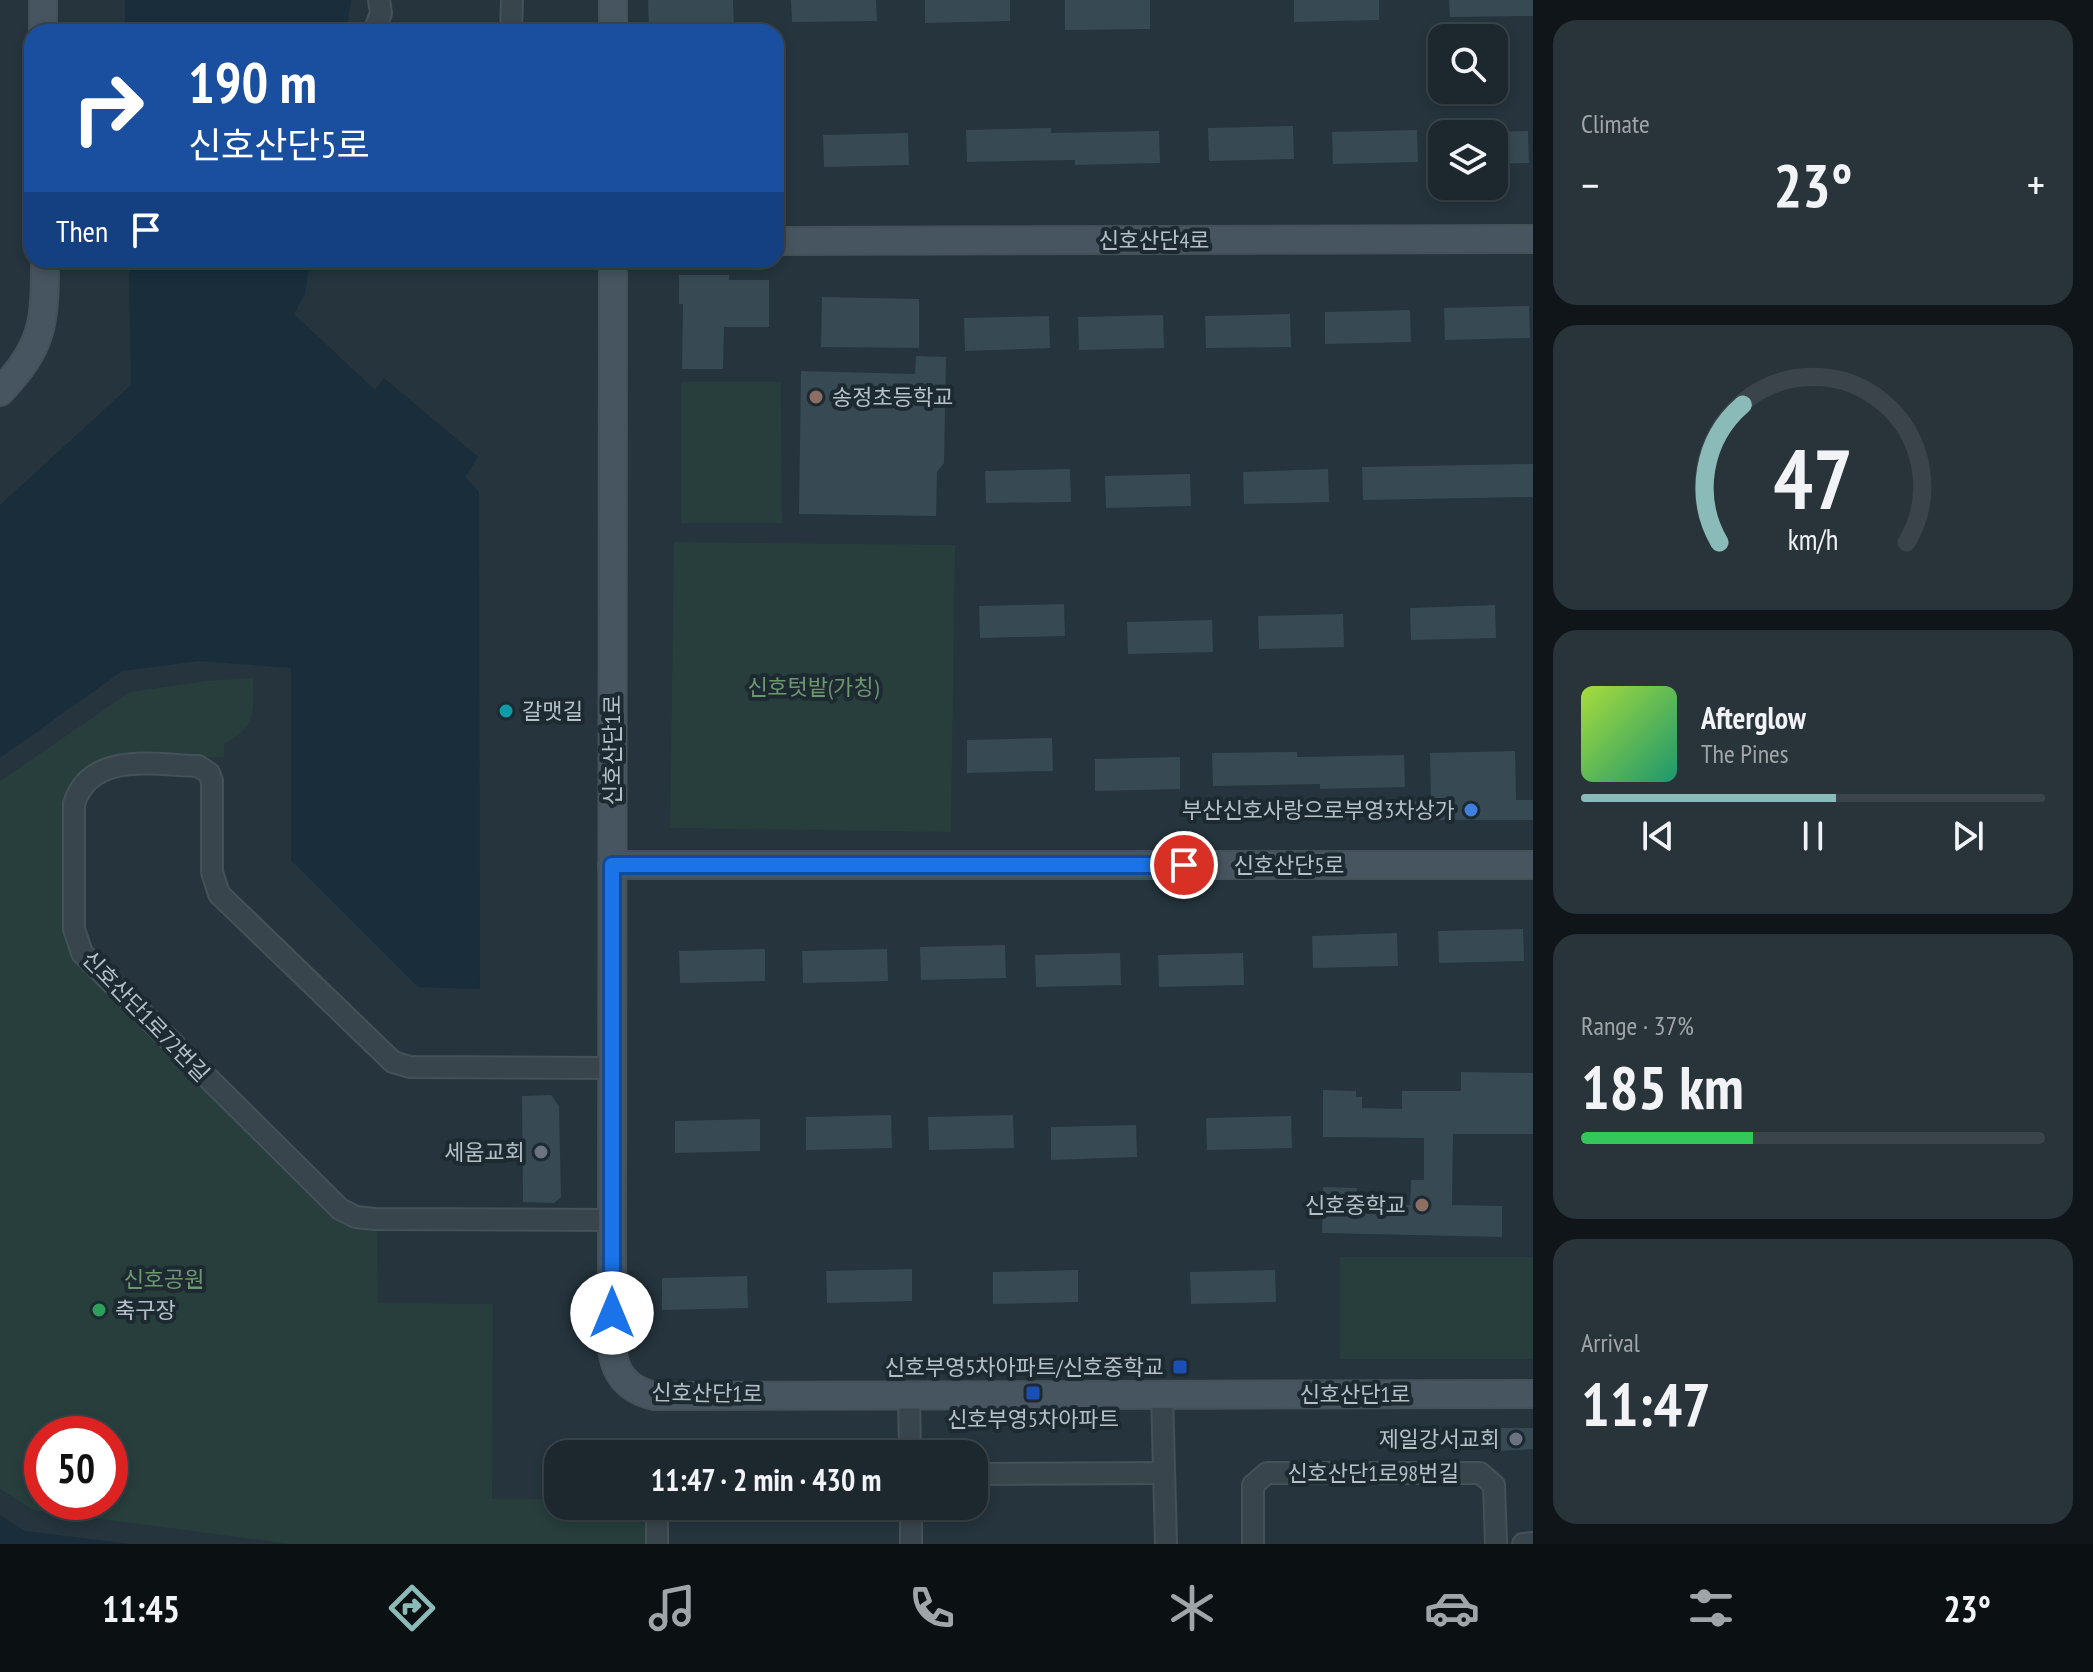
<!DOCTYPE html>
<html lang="en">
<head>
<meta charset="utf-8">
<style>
  :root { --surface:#1c272e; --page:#29333a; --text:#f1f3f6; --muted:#a0a5aa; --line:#3a444a; --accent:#8bbbb9 }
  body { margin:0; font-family:"PT Sans Narrow","Noto Sans KR",sans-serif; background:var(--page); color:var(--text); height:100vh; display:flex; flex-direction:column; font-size:30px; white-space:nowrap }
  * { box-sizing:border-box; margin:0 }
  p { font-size:26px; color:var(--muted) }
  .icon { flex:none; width:44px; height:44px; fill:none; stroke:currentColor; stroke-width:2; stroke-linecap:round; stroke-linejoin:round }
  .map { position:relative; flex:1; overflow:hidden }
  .drawer { display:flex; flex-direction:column; gap:20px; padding:20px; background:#0f1519; width:560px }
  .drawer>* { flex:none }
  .hud { position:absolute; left:24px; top:24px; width:760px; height:244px; border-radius:24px; box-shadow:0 4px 12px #0003,0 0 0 2px var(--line); background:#1a4fa0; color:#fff; overflow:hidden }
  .controls { position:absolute; left:1428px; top:24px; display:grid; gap:16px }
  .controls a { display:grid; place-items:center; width:80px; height:80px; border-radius:16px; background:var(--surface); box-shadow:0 4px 12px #0003,0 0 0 2px var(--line); font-size:40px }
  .speed { position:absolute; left:24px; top:1416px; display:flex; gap:16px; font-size:40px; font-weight:700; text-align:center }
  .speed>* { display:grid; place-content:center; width:104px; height:104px; border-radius:50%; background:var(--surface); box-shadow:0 4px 12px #0003,0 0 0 2px var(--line); line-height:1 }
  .speed .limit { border:12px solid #d22; background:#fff; color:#111 }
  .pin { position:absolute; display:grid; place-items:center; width:68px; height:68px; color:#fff; margin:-34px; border:4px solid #fff; border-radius:50%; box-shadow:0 2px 8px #0007 }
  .me { position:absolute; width:88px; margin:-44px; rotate:0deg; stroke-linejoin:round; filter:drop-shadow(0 0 6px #0008) }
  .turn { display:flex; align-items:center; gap:28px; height:168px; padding:0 32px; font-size:36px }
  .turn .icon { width:104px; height:104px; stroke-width:2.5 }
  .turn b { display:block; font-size:56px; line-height:68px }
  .then { display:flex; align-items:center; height:76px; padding:0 32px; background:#0003; gap:16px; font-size:30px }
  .big { font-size:60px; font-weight:600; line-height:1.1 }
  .drawer .tile { flex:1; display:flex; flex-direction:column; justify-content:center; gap:12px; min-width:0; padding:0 28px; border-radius:24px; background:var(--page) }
  .drawer .dial { align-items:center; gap:0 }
  .dial svg { height:208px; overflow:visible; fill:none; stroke:var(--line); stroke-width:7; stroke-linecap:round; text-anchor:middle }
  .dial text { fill:var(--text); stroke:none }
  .song { display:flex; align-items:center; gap:24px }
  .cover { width:96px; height:96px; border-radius:12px; background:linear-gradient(135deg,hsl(80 70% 55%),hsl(160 70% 35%)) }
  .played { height:8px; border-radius:4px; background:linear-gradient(90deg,var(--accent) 55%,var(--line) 55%) }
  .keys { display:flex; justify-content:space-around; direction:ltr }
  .heat { display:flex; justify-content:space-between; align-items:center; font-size:44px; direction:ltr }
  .charge { height:12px; border-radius:6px; background:linear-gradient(90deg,#34c759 37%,var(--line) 0) }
  .trip { position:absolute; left:544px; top:1440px; width:444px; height:80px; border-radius:24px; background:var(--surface); box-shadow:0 4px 12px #0003,0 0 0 2px var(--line); font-weight:600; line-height:80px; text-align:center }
  .tab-bar { display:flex; height:128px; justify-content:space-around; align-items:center; background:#0b1012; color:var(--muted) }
  .tab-bar .icon { width:56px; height:56px }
  .tab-bar .current { color:var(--accent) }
  .tab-bar b { font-size:36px; color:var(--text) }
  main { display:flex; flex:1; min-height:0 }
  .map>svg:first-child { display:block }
</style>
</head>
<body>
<main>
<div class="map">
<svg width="1533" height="1544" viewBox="0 0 1533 1544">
  <rect width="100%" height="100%" fill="#25343d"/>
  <g fill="#273e3c" fill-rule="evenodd">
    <polygon points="681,382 781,382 782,523 681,523"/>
    <polygon points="674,542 955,545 951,832 670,828"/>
    <path d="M 253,678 C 254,710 256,728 224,744 L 224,757 L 102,759 C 85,768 74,779 67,797 L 66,931 L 70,949 L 79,965 L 337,1220 L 348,1225 L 377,1229 L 378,1303 L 493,1304 L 492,1499 L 558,1499 L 558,1506 L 647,1506 L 647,1544 L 291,1544 L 33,1510 L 0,1489 L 0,781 L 130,692 L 206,681 ZM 42,1434 L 110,1434 L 110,1502 L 42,1502 Z"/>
    <rect x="1340" y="1257" width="193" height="102"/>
  </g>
  <g fill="#192d3b">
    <polygon points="125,0 351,0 346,32 125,32"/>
    <polygon points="129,260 310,260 305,294 294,314 375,390 384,378 478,457 465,477 479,492 480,989 418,987 291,860 291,668 199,661 122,671 0,758 0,505 131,385"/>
    <polygon points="0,1515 25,1531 131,1544 0,1544"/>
  </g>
  <g fill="#374953">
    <polygon points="648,0 733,0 734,27 649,29"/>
    <polygon points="791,0 876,0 877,21 792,22"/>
    <polygon points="925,0 1010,0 1010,21 925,23"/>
    <polygon points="1065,0 1150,0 1150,29 1065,30"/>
    <polygon points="1294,0 1379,0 1379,20 1294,22"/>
    <polygon points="1449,0 1533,0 1533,16 1450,17"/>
    <polygon points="1293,126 1294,159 1209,161 1208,128"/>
    <polygon points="1051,128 1051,133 1159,131 1160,163 1075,165 1075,160 967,162 966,130"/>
    <polygon points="1417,130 1418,162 1333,164 1332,132"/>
    <polygon points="1528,131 1529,163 1494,164 1494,132"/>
    <polygon points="908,133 909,165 824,167 823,135"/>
    <polygon points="679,275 729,275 729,280 769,280 769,327 724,327 723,369 682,369 683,304 679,304"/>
    <polygon points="822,297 919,299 919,348 821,347"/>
    <polygon points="1529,306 1530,338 1445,340 1444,308"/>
    <polygon points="1410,310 1411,342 1325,344 1325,312"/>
    <polygon points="1290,314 1291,347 1206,348 1205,316"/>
    <polygon points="1163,315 1164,348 1079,350 1078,317"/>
    <polygon points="1049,316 1050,348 965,351 964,318"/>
    <polygon points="916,356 946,357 944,463 937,472 936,516 799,514 801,371 915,374"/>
    <polygon points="1533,464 1533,497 1363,500 1362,467"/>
    <polygon points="1070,469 1071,502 986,503 985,471"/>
    <polygon points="1328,469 1329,502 1244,504 1243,472"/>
    <polygon points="1190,474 1191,506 1106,508 1105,476"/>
    <polygon points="1064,604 1065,636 980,638 979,606"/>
    <polygon points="1495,605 1496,638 1411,640 1410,608"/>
    <polygon points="1343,614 1344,647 1259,649 1258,616"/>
    <polygon points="1212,620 1213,652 1128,654 1127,622"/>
    <polygon points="1052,738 1053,771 967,773 967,740"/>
    <polygon points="1515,751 1516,800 1533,800 1533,820 1408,820 1408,801 1431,801 1430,753"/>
    <polygon points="1297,752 1297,757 1404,755 1405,787 1320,789 1320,784 1213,786 1212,753"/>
    <polygon points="1180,757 1180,789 1095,791 1095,759"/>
    <polygon points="1523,929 1524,961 1439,963 1438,931"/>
    <polygon points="1397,933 1398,966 1313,968 1312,936"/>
    <polygon points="1005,945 1006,978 921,980 920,947"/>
    <polygon points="765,949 765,981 680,983 679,951"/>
    <polygon points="887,949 888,981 803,983 802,951"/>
    <polygon points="1120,953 1121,985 1036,987 1035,955"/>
    <polygon points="1243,953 1244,985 1159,987 1158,955"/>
    <polygon points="1461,1072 1533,1073 1533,1134 1453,1134 1452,1205 1502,1206 1502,1237 1322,1233 1323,1187 1357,1188 1357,1198 1362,1198 1362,1204 1410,1205 1411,1180 1424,1180 1424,1138 1323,1137 1323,1090 1356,1091 1356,1097 1362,1097 1362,1108 1402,1109 1402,1091 1461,1091"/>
    <polygon points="551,1095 559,1106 561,1197 554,1203 523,1202 522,1096"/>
    <polygon points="891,1115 892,1148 806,1150 806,1117"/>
    <polygon points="1013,1115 1014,1148 929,1150 928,1117"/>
    <polygon points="1291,1116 1292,1148 1207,1150 1206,1118"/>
    <polygon points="760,1119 760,1151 675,1153 675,1121"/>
    <polygon points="1136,1125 1137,1157 1051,1160 1051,1127"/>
    <polygon points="912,1269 912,1301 827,1303 826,1271"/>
    <polygon points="1078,1270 1078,1302 993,1304 993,1272"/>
    <polygon points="1275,1270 1276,1302 1191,1304 1190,1272"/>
    <polygon points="747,1276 748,1308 662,1310 662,1278"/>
    <polygon points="1499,1428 1533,1428 1533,1449 1498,1451"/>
  </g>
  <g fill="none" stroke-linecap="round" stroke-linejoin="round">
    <defs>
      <g id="street">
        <polyline points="374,32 381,13 379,0"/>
        <polyline points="511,32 512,0"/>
        <path d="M 612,1220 L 374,1219 L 356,1217 L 340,1209 L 82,953 L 74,929 L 74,804 C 90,751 154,765 198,766 L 209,773 L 212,781 L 212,872 L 219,894 L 393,1062 L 410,1067 L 612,1068"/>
        <polyline points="909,1394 910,1454"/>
        <polyline points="1162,1394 1166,1544"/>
        <polyline points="974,1474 1164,1473"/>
        <polyline points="657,1506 657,1544"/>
        <polyline points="911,1506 911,1544"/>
        <polyline points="1253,1544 1253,1485 1267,1473 1480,1473 1494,1485 1496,1544"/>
        <polyline points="1523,1544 1533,1543"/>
      </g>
      <g id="secondary">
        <polyline points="43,0 43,32"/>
        <polyline points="613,32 613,0"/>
        <polyline points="776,241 1533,239"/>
        <path d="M 613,260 L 612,1344 C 613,1373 627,1390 655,1396 L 1533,1394"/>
        <path d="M 0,392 C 44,346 45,322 45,260"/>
        <polyline points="612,865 1533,865"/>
      </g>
    </defs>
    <use href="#street" stroke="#455159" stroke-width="24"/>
    <use href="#secondary" stroke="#455159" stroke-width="30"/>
    <use href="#street" stroke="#39454d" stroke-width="20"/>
    <use href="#secondary" stroke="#475560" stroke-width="26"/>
  </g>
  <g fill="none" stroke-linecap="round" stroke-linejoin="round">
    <defs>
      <polyline id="route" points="612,1313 612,865 1184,865"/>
    </defs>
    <use href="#route" stroke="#114b97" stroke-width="20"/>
    <use href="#route" stroke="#1a73e8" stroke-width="14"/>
  </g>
  <g fill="#8d6e63" stroke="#1e2a32" stroke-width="3">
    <circle cx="816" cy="397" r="8"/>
    <circle cx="1422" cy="1205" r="8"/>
  </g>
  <circle fill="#0f9aa8" stroke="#1e2a32" stroke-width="3" cx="506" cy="711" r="8"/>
  <circle fill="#3f7fe0" stroke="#1e2a32" stroke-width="3" cx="1471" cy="810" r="8"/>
  <g fill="#6b7280" stroke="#1e2a32" stroke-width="3">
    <circle cx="541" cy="1152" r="8"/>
    <circle cx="1516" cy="1439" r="8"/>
  </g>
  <circle fill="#2e9e5b" stroke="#1e2a32" stroke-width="3" cx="99" cy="1310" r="8"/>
  <g fill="#1a4fb4" stroke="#1e2a32" stroke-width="3">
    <rect x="1172" y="1359" width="16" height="16" rx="4"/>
    <rect x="1025" y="1385" width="16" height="16" rx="4"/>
  </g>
  <g text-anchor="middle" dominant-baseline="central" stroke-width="8" stroke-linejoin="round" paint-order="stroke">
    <g font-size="22" fill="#b5c0c8" stroke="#1e2a32">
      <text x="1154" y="240">신호산단4로</text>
      <text transform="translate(612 750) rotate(-90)">신호산단1로</text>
      <text x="1289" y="865">신호산단5로</text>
      <text transform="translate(146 1016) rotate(46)">신호산단1로72번길</text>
      <text transform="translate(707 1393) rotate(1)">신호산단1로</text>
      <text x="1355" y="1394">신호산단1로</text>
      <text x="1373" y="1473">신호산단1로98번길</text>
    </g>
    <g font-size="22" fill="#b5c0c8" stroke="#1e2a32" text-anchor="end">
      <text x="832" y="397" text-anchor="start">송정초등학교</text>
      <text x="522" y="711" text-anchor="start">갈맷길</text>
      <text x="1455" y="810">부산신호사랑으로부영3차상가</text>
      <text x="525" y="1152">세움교회</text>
      <text x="1406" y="1205">신호중학교</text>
      <text x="115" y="1310" text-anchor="start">축구장</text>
      <text x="1164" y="1367">신호부영5차아파트/신호중학교</text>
      <text x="1033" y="1419" text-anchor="middle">신호부영5차아파트</text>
      <text x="1500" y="1439">제일강서교회</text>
    </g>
    <g font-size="22" fill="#6d986f" stroke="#1e2a32">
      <text x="813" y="687">신호텃밭(가칭)</text>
      <text x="164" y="1279">신호공원</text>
    </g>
  </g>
</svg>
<div class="controls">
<a><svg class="icon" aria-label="search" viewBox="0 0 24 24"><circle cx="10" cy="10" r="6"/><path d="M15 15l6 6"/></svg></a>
<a><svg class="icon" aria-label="layers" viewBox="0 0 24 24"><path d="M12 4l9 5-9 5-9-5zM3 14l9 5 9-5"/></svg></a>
</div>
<div class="speed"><div class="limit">50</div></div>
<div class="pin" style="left:1184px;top:865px;background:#d93025"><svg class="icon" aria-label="arrive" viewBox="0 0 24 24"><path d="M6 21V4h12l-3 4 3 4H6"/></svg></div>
<svg class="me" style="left:612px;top:1313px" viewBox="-20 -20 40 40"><circle r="19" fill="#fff"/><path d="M0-13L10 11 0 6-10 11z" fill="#1a73e8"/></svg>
<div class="trip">11:47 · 2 min · 430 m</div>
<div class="hud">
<div class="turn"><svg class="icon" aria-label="right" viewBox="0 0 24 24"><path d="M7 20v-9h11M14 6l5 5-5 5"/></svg><div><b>190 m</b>신호산단5로</div></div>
<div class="then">Then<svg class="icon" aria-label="arrive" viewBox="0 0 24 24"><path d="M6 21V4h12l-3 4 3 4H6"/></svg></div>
</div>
</div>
<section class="drawer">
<div class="tile"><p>Climate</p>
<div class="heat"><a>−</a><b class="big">23°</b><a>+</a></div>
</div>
<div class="tile dial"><svg viewBox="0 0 100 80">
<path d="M14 69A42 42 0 1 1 86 69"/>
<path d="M14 69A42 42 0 0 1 23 16" stroke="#8bbbb9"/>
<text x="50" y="56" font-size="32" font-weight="700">47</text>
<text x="50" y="72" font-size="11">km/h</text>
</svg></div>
<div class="tile">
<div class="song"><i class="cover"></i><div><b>Afterglow</b><p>The Pines</p></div></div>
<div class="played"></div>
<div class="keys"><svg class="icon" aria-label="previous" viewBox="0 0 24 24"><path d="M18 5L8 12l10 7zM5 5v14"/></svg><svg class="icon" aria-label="pause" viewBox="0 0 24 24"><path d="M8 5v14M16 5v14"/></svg><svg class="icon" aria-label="next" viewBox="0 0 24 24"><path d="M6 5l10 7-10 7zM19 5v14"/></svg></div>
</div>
<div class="tile"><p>Range · 37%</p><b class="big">185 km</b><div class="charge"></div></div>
<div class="tile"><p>Arrival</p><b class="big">11:47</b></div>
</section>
</main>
<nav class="tab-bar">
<b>11:45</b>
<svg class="icon current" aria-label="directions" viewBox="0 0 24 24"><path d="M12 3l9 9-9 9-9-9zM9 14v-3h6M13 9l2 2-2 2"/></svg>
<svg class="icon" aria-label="music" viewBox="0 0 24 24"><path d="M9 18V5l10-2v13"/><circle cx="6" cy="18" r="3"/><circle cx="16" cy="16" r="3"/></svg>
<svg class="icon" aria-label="phone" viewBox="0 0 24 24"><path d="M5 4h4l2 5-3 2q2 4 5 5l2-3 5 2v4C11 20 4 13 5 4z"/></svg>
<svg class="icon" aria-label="climate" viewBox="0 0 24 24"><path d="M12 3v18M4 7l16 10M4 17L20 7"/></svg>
<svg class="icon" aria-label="car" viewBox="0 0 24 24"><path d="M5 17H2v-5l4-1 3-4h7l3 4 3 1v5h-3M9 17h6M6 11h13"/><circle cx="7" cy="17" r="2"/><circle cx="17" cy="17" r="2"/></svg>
<svg class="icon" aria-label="filters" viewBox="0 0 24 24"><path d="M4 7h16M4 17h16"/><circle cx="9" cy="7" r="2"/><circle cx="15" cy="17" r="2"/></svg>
<b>23°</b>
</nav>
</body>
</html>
